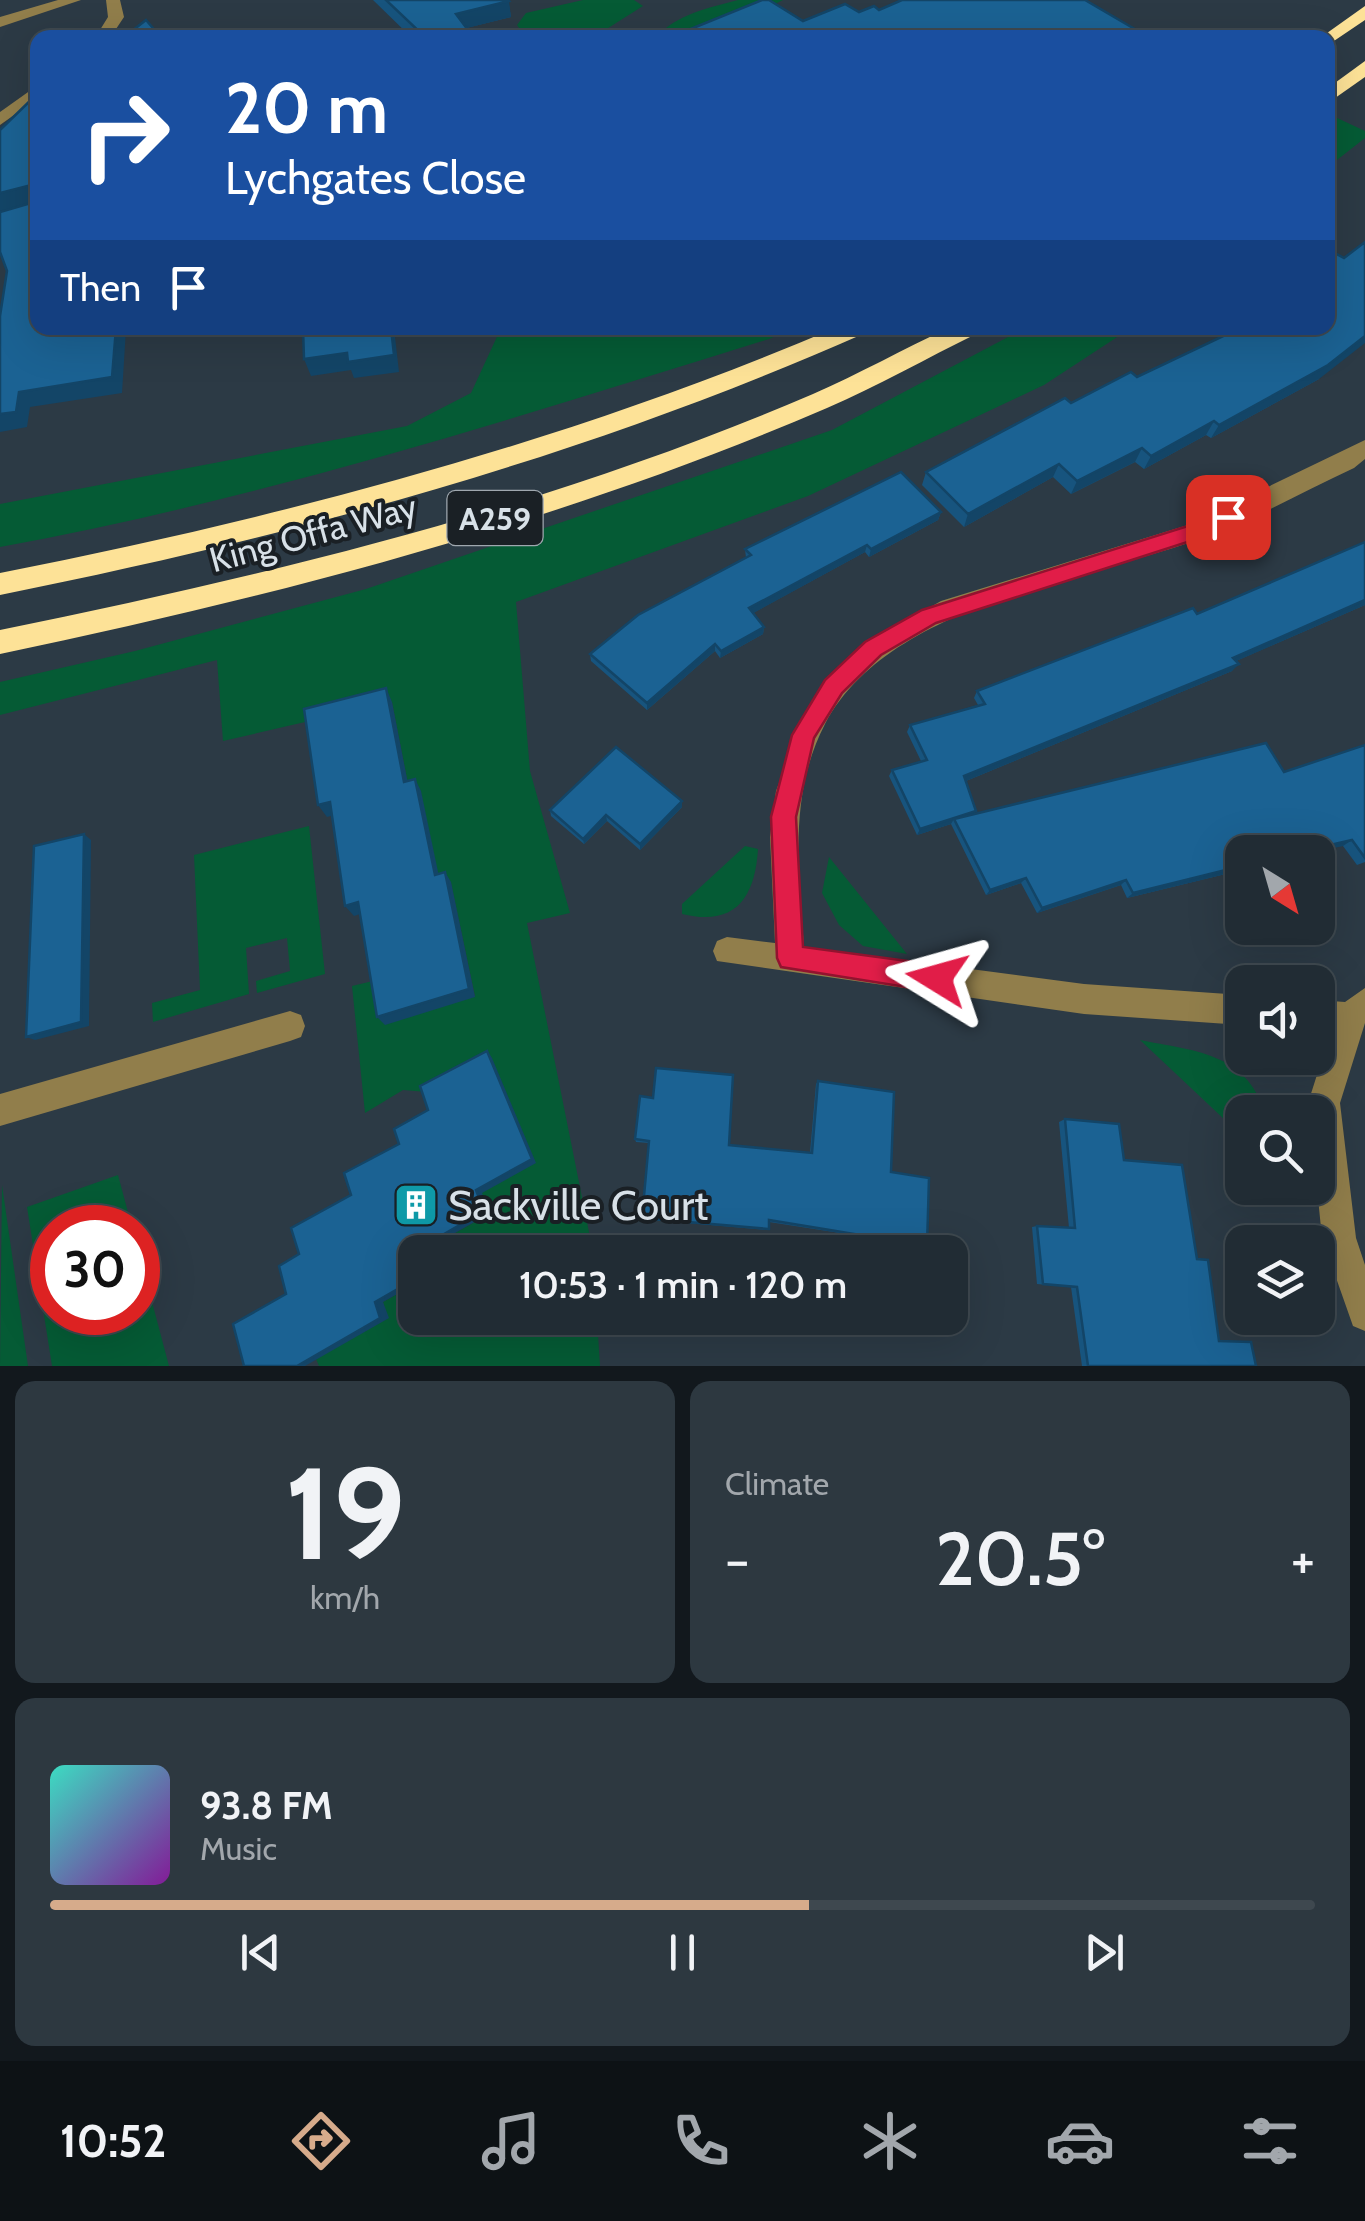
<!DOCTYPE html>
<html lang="en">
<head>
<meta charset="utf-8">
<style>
  :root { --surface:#212c34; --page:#2d3840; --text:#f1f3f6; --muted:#a2a7ac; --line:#3e484f; --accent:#d6ab8b }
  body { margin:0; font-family:Cabin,sans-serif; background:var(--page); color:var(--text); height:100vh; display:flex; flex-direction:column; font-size:38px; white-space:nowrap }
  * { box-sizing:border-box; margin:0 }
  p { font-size:32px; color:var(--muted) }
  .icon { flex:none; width:55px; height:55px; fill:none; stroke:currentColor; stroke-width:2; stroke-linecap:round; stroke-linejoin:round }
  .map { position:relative; height:1366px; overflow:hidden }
  .panel { display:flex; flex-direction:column; gap:15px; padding:15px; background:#12181d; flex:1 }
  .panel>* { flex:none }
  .guide { position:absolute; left:30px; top:30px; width:1305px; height:305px; border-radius:20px; box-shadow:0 10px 40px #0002,0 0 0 2px var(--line); background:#1a4fa0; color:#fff; overflow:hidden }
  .needle { width:65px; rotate:143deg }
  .buttons { position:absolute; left:1225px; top:835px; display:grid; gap:20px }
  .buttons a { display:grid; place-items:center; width:110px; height:110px; border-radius:20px; background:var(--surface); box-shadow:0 10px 40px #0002,0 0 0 2px var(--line); font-size:50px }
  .speed { position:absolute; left:30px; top:1205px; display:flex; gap:20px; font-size:50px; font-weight:700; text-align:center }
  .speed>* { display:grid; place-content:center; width:130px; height:130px; border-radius:50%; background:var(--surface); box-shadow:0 10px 40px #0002,0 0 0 2px var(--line); line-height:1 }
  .speed .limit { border:15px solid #d22; background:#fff; color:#111 }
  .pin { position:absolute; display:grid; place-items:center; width:85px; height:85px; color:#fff; margin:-42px; border-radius:20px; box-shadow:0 5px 15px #0006 }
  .me { position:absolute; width:110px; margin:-55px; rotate:278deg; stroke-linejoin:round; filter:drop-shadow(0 0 8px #0008) }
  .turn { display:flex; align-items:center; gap:35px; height:210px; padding:0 30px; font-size:45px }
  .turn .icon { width:130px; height:130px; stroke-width:2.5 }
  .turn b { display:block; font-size:70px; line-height:85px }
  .then { display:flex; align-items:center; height:95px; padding:0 30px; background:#0003; gap:20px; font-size:38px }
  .big { font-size:75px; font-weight:600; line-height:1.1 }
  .panel .card { flex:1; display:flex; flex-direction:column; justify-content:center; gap:15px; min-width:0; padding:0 35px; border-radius:20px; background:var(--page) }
  .panel .dial { align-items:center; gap:0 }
  .dial b { font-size:130px; line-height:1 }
  .song { display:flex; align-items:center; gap:30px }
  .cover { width:120px; height:120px; border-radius:15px; background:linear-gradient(135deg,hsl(170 70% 55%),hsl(290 70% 35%)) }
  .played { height:10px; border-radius:5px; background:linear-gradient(90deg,var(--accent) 60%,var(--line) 60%) }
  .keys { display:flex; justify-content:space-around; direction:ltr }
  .heat { display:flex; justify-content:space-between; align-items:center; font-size:55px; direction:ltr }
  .panel .tiles { flex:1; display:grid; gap:15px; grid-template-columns:1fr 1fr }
  .card:last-child { grid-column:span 2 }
  .trip { position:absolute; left:398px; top:1235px; width:570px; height:100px; border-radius:20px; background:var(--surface); box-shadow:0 10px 40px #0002,0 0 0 2px var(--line); font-weight:600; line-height:100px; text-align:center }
  .tab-bar { display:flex; height:160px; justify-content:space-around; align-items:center; background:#0d1215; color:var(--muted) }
  .tab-bar .icon { width:70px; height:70px }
  .tab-bar .on { color:var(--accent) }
  .tab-bar b { font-size:45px; color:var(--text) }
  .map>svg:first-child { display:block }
</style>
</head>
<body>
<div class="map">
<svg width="1365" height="1366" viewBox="0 0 1365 1366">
  <rect width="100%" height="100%" fill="#2c3a45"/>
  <g fill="#055b35">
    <polygon points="583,0 634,0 643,6 594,37 526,37 517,25 526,13"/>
    <path d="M 738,0 L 783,0 L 711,37 L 655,38 C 677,14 708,8 738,0 Z"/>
    <polygon points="1335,117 1365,131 1365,138 1328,167 1328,122"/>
    <path d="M 501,328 L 794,328 L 769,339 C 515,418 263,499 0,547 L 0,504 L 407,426 L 471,393 Z"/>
    <polygon points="1025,328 1131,328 1044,385 808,496 516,602 530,771 570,913 527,923 593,1252 435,1252 432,1246 489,1214 427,1092 403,1090 365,1113 352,986 377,980 385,1024 475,996 451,883 441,886 410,794 392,702 223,741 217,660 0,715 0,682 135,651 366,589 832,430"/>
    <polygon points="309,826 325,974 257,993 256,981 290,971 287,938 246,948 249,994 153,1022 152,1003 200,990 194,855"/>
    <path d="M 745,846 L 758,849 C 755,898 735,927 682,914 L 682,904 Z"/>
    <polygon points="829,857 907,954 863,946 839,925 822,893"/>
    <path d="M 1140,1040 C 1194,1051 1245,1052 1265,1112 L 1242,1112 L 1242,1136 Z"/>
    <polygon points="118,1175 132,1227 52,1228 52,1312 138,1312 138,1249 169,1366 52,1366 27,1207"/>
    <polygon points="2,1185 28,1366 0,1366"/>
    <polygon points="415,1284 415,1318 597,1318 600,1366 319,1366 316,1359 388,1318 383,1302"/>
  </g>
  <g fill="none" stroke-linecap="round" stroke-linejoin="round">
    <g fill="#917e4b" fill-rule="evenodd">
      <polygon points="58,0 81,0 0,27 0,17"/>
      <polygon points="106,0 120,0 124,17 110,38 95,38 108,17"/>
      <polygon points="38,85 38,98 0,125 0,112"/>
      <path d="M 1365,440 L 1365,459 L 1354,468 C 1304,491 1254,520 1203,538 C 1084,581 889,603 825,724 C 788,795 799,871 804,947 L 1084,984 L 1242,995 L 1242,1025 L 1084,1014 L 717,961 L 713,951 L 717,941 L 727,937 L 775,943 L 770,837 L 776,791 L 807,709 L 822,685 L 862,646 L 941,601 L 1191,524 Z"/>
      <polygon points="1365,988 1365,1023 1340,1103 1356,1238 1365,1265 1365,1331 1353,1326 1322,1238 1317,1188 1318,1112 1309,1112 1308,1103 1331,1031 1318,1030 1318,1000 1345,1002"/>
      <polygon points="290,1011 301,1015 305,1026 301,1037 290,1041 0,1126 0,1094"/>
    </g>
    <g fill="#fde297" fill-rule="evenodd">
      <polygon points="1365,6 1365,20 1328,45 1328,38 1320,38"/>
      <polygon points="1365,61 1365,77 1328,103 1328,88"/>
      <path d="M 835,328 L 867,328 L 863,334 C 581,458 302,534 0,595 L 0,573 C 287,516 565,443 835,328 Z"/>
      <path d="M 949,328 L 980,328 L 976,334 C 927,358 878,386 827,408 C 562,522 282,595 0,654 L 0,630 C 276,574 553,506 813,394 C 859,374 903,349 949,328 Z"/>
    </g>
  </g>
  <g fill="#17547e">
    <polygon points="373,0 508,0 511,17 466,28 474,38 412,38"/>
    <polygon points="1137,377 1319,379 1211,438 1206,435 1144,469 1135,462 1071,494 1053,477 964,527 922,485 926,472 1071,403"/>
    <polygon points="941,512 938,520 869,557 865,552 753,613 764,627 763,634 720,658 715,651 647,710 591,661 590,654 746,558 745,549"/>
    <polygon points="1365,605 1236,661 1232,671 966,781 976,811 974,814 1284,772 1365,745 1365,862 1357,865 1343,846 1242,852 1242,870 1127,898 1121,885 1037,913 1021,883 986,895 951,824 917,835 889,776 892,770 921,761 907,732 910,725 978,705 974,698 977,691 1197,614"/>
    <polygon points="682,807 640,850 607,821 584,844 551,816 550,810"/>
    <polygon points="818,1081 891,1172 927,1246 924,1246 769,1222 768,1230 643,1219 649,1143 636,1142 635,1139 729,1145 810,1153 816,1084"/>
    <polygon points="1065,1119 1124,1160 1197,1259 1219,1340 1256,1366 1082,1366 1071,1287 1037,1284 1032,1227 1037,1226 1069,1228 1059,1122"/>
  </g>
  <g fill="#134567">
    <polygon points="509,1 511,17 459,30 456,14"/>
    <polygon points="28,186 37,202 0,211 0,193"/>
    <polygon points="116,328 136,328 126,329 122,393 30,407 27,427 0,432 0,414 19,392"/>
    <polygon points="391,328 394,328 399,372 354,378 351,370 311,376 304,359"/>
    <polygon points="1365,336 1365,343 1319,379 1211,438 1219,425"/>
    <polygon points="1214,421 1206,435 1144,469 1151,456"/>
    <polygon points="1142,448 1135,462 1071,494 1077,481"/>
    <polygon points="1059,464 1053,477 964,527 968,514"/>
    <polygon points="941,512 938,520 869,557 871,549"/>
    <polygon points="867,545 865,552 748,616 749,608"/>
    <polygon points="1365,600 1365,605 1227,665 1233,658"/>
    <polygon points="764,627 763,634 720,658 721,651"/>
    <polygon points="715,644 715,651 647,710 647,703"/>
    <polygon points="1239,664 1232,671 961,783 964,776"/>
    <polygon points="386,688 392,702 410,794 404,782"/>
    <polygon points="415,779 421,791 441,886 435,875"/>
    <polygon points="682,801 682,807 640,850 640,844"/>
    <polygon points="330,802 338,814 327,817 318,805"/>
    <polygon points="976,811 972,817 954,819 951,824 917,835 920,829"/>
    <polygon points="606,815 607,821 584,844 583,839"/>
    <polygon points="84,834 91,840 89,1026 35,1040 26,1037"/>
    <polygon points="1352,840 1343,846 1315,852 1300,852"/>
    <polygon points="1242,866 1242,870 1127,898 1133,893"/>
    <polygon points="445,872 451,882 475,997 385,1025 377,1017"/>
    <polygon points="1026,878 1021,883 986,895 990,890"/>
    <polygon points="1126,880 1121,885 1037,913 1042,908"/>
    <polygon points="358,902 366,912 354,916 345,906"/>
    <polygon points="487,1051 492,1058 536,1163 482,1193 490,1213 432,1246 435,1252 428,1252 425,1245 476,1190"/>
    <polygon points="415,1279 415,1284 383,1302 389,1318 305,1366 297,1366 375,1302"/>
  </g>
  <g fill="#1b6293" stroke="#134567" stroke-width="2.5">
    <polygon points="386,0 508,0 509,1 456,14 474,38 426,38"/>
    <polygon points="762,0 769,0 803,21 845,4 859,12 874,6 879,10 902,0 1085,0 1150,38 671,37"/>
    <polygon points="146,20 159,35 157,38 123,38"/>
    <polygon points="38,93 38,328 116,328 112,377 19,392 16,412 0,414 0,316 7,271 0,252 0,212 31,203 32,190 28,186 0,193 0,130"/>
    <polygon points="1365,242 1365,336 1328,365 1219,425 1214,421 1151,456 1142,448 1077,481 1059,464 968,514 926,472 1065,398 1071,403 1131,372 1137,377 1240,328 1328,328 1328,253 1331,251 1344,258"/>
    <polygon points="303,328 391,328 394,355 348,362 347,353 304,359"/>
    <polygon points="901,472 941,512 871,549 867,545 749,608 764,627 721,651 715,644 647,703 590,654 638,615 751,555 745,549"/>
    <polygon points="1365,542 1365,600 1233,658 1239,664 964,776 976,811 920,829 892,770 927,760 910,725 985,704 977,691 1193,608 1197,614"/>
    <polygon points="386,688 404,782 415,779 435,875 445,872 469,989 377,1017 358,902 345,906 330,802 318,805 304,709"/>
    <polygon points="1266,743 1284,772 1365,745 1365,858 1352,840 1300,852 1242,852 1242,866 1133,893 1126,880 1042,908 1026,878 990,890 954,819"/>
    <polygon points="616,747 682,801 640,844 606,815 583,839 550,810"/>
    <polygon points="84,834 81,1022 26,1037 34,846"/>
    <polygon points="487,1051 532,1159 476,1190 484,1211 425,1245 428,1252 415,1252 415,1279 375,1302 380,1318 297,1366 244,1366 233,1324 286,1294 279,1266 299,1254 291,1228 351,1195 344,1173 399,1144 394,1129 428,1110 420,1086"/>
    <polygon points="656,1068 733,1075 729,1145 812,1153 818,1081 894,1092 891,1172 929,1178 927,1246 769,1220 769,1229 642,1218 649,1141 635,1139 640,1096 653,1098"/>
    <polygon points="1065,1119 1119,1124 1124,1160 1182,1165 1197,1259 1208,1260 1219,1341 1251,1342 1256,1366 1088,1366 1077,1287 1043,1284 1037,1226 1075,1228"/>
  </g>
  <polygon fill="#e11d48" stroke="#92132f" stroke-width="2.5" points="1228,509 1238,517 1235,522 1206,536 936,623 881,655 842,693 814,738 796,817 803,947 937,965 946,969 950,978 946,988 937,992 781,967 777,958 771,817 792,735 825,680 865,642 922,610 1191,525"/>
  <defs>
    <symbol id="building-square" viewBox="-11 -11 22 22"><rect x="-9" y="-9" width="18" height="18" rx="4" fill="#0f9aa8" stroke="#1a2025"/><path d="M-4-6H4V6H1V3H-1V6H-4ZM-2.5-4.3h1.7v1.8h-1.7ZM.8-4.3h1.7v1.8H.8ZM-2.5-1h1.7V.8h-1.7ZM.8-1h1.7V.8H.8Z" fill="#fff"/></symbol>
  </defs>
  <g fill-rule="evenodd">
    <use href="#building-square" x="391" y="1180" width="50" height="50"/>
  </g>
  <g text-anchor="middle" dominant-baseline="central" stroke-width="8" stroke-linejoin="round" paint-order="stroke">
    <rect fill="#1a2025" stroke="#9fa7ae" stroke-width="2.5" x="447.5" y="491" width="95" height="54" rx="8"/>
    <g font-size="32" font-weight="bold" fill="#d8e1e8">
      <text x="495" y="518">A259</text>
    </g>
    <g font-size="35" fill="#d8e1e8" stroke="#1a2025">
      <text transform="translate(313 533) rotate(-15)">King Offa Way</text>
    </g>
    <g font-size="42" fill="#d8e1e8" stroke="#1a2025" text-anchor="start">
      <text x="448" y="1205">Sackville Court</text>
    </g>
  </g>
</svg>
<div class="buttons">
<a><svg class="needle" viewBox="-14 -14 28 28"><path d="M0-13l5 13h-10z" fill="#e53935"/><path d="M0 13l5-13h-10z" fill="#a2a7ac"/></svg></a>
<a><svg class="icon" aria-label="sound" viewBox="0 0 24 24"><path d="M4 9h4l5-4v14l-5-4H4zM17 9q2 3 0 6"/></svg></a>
<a><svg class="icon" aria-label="search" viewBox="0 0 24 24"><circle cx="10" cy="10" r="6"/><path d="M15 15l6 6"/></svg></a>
<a><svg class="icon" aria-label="layers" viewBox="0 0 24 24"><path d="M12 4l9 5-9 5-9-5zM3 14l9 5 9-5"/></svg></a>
</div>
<div class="speed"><div class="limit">30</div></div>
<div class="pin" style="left:1228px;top:517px;background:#d93025"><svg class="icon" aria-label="arrive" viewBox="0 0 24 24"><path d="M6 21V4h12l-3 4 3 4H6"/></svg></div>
<svg class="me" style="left:937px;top:978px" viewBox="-20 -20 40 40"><path d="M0-17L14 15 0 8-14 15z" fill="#e11d48" stroke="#fff" stroke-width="4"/></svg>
<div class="trip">10:53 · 1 min · 120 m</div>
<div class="guide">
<div class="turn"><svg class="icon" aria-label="right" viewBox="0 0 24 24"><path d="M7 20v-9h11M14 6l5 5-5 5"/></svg><div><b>20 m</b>Lychgates Close</div></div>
<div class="then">Then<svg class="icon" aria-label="arrive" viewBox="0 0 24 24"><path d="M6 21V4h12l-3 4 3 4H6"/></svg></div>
</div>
</div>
<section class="panel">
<div class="tiles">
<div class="card dial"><b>19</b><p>km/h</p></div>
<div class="card"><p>Climate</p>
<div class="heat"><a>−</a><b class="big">20.5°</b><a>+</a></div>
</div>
<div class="card">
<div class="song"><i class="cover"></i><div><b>93.8 FM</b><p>Music</p></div></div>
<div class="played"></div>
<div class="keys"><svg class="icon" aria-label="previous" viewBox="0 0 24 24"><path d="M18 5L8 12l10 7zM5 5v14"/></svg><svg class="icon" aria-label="pause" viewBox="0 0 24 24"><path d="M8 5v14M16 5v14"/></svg><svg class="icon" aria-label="next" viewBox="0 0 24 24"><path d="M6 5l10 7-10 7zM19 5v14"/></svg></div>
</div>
</div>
</section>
<nav class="tab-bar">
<b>10:52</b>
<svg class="icon on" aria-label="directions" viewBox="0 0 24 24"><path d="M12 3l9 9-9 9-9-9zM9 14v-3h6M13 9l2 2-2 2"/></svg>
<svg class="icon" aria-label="music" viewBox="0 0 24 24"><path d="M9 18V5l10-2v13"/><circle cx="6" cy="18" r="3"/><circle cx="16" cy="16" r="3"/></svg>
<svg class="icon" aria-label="phone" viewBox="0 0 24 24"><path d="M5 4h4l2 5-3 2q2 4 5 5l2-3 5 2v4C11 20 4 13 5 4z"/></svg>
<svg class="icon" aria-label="climate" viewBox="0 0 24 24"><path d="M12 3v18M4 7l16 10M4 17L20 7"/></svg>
<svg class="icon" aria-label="car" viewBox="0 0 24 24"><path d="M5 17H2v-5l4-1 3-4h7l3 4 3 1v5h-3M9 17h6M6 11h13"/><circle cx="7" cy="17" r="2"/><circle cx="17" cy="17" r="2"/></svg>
<svg class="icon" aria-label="filters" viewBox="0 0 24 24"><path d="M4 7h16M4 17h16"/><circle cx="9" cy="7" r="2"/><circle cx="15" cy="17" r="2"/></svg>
</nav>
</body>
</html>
